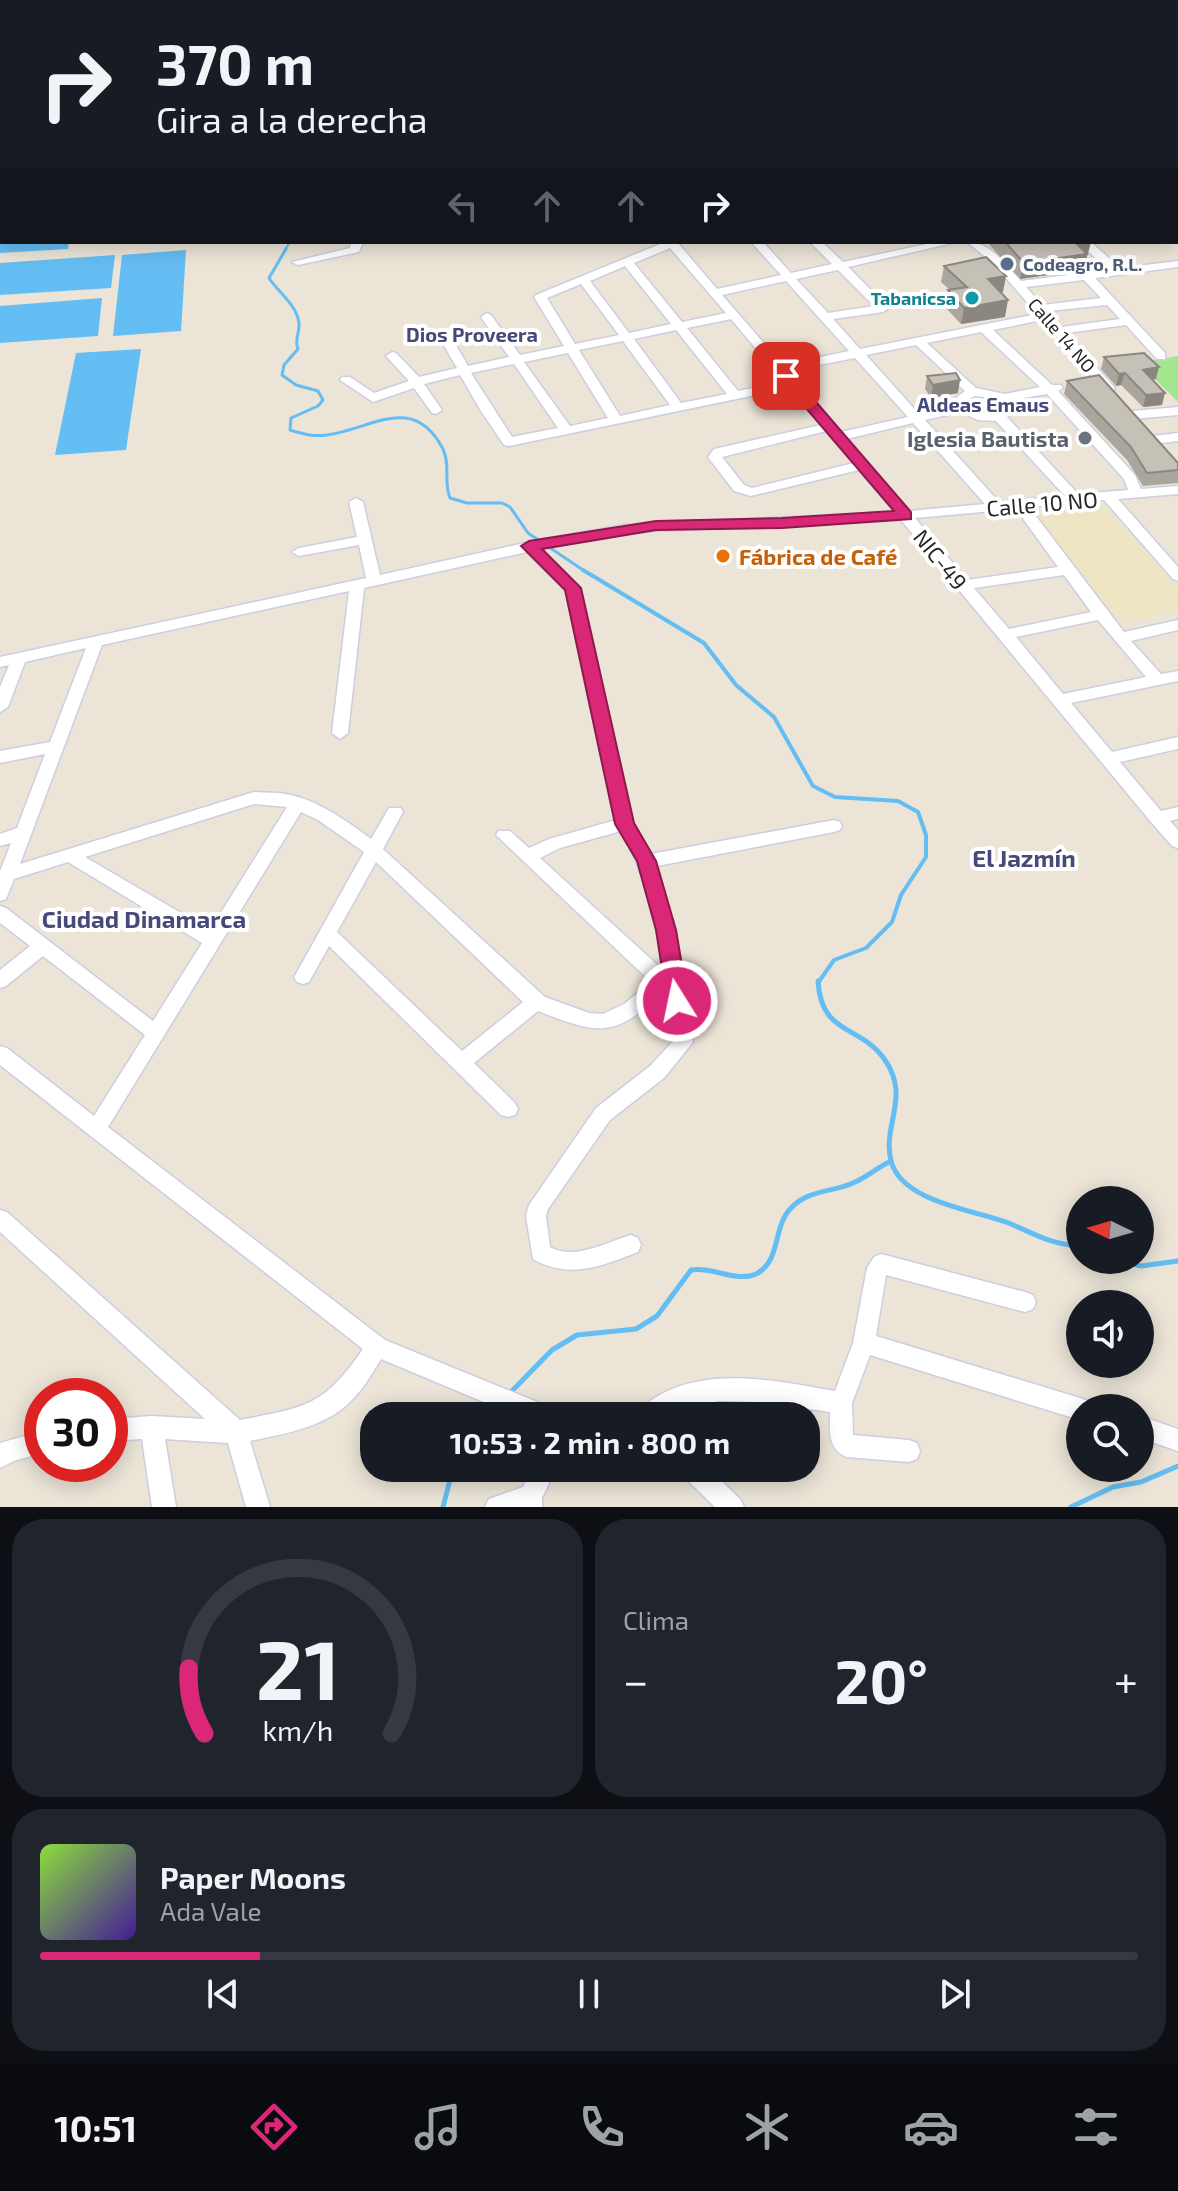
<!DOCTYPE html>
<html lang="es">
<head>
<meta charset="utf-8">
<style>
  :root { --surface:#171b24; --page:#20242c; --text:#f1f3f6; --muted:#9ea1a6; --line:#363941; --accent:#db2777 }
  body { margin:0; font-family:"Exo 2",sans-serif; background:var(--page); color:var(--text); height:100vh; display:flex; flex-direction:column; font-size:30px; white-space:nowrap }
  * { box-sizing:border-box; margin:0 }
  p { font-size:26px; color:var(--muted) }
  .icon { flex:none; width:44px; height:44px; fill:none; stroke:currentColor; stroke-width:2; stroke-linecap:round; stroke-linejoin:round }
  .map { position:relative; height:1507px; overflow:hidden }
  .panel { display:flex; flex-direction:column; gap:12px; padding:12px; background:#0d0f14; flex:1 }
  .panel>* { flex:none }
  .banner { position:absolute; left:0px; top:0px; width:1178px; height:244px; box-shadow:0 4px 20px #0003; background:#171b24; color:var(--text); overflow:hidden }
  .needle { width:52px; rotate:275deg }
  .controls { position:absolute; left:1066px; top:1186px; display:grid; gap:16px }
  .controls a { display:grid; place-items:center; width:88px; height:88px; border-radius:50%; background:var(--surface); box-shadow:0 4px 20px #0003; font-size:40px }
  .speed { position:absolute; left:24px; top:1378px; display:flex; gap:16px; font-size:40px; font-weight:700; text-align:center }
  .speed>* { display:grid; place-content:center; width:104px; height:104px; border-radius:50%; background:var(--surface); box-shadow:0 4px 20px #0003; line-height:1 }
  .speed .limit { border:12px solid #d22; background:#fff; color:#111 }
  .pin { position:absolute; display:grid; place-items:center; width:68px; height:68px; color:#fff; margin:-34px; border-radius:16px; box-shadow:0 4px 12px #0006 }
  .me { position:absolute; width:88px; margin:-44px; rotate:350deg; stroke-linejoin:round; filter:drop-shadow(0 0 6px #0008) }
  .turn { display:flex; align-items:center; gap:28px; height:168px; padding:0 24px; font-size:36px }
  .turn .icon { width:104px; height:104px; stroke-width:2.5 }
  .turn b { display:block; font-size:56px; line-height:68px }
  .lanes { display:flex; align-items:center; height:76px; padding:0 24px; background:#0003; justify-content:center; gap:40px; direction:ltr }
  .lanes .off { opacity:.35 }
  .big { font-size:60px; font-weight:700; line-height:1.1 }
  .panel .widget { flex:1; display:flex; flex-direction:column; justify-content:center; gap:12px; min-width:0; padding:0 28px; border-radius:32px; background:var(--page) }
  .panel .dial { align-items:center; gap:0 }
  .dial svg { height:208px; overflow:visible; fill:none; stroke:var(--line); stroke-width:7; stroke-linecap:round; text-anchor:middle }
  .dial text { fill:var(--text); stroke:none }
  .song { display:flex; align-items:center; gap:24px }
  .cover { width:96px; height:96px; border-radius:12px; background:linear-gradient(135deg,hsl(90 70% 55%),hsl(260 70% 35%)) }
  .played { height:8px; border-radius:4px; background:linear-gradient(90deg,var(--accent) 20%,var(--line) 20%) }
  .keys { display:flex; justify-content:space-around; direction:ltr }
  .heat { display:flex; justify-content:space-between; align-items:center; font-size:44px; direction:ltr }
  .panel .tiles { flex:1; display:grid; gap:12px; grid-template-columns:1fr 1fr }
  .widget:last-child { grid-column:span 2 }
  .trip { position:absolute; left:360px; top:1402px; width:460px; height:80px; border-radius:32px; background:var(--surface); box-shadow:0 4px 20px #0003; font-weight:700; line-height:80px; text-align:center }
  .tabs { display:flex; height:128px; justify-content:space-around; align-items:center; background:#090b0e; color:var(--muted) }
  .tabs .icon { width:56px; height:56px }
  .tabs .on { color:var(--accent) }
  .tabs b { font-size:36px; color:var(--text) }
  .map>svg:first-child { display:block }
</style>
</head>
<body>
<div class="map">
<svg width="1178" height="1507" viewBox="0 0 1178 1507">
  <rect width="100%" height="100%" fill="#ebe4d7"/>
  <polygon fill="#eee5c5" points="1105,506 1178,590 1178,611 1120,623 1033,514"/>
  <polygon fill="#a4e590" points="1178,356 1178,402 1139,363"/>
  <g fill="#64bdf3">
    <polygon points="0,220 2,242 69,242 68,249 0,253"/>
    <polygon points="186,250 181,331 113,336 122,255"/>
    <polygon points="115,255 111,288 0,295 0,263"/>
    <polygon points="102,298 98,336 0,343 0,306"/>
    <polygon points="141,349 126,450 55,455 76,353"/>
  </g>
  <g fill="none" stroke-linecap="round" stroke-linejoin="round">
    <polyline stroke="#64bdf3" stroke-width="2" points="284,251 290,242"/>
    <path stroke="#64bdf3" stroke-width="3" d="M 286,249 L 269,278 C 278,292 297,305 299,323 C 300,333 294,339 298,349 L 284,365 L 282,375 L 296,385 L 318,391 L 323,400 L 318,406 L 291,418 L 290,430 C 303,434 313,437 327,435 C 372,429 413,392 443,449 C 451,466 443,482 450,498 L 467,503 L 502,503 L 510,507 L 528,533 L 586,572"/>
    <polyline stroke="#64bdf3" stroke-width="4" points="583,570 704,643 736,685 774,717 813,786 835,797 898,801 918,812 926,835 926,857 901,895 892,922 866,948 834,960 818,983"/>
    <g stroke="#64bdf3" stroke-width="5">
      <path d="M 818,981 C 821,1036 860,1024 885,1060 C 911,1098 882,1124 891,1161 C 902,1203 977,1210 1011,1224 C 1037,1235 1050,1244 1080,1246"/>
      <polyline points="1115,1260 1141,1266 1178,1261"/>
      <path d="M 510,1393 L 552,1350 L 577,1335 L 636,1329 L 657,1316 L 691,1270 C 713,1266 737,1284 758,1273 C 781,1259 773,1226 791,1208 C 807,1190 833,1192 853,1183 C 867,1177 878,1167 891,1161"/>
      <polyline points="490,1416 499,1406"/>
      <polyline points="443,1507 453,1468"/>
      <polyline points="1071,1507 1113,1487 1141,1482 1178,1466"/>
    </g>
    <defs>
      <g id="minor">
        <rect x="1176" y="78" width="2" height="6"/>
        <rect x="1176" y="163" width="2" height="6"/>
        <rect x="0" y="201" width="2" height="6"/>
        <rect x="1176" y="210" width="2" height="7"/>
        <rect x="1176" y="230" width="2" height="7"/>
        <polygon points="351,242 363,242 359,252 298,265 292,262 350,248"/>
        <path d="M 665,242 L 677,242 L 717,289 L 781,275 L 751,242 L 763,242 L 791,273 L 832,264 L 810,242 L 822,242 L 843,262 L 936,242 L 957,242 L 848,267 L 889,308 L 883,312 L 833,319 L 860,349 L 1037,314 L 994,264 L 967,242 C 991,242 1006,265 1021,281 L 1108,270 L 1079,242 L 1091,242 L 1120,268 L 1178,261 L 1178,267 L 1095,278 L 1165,353 L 1165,359 L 1157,359 L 1126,325 L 1067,333 L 1114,387 L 1114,393 L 1106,393 L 1042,320 L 993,330 L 1052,385 L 1061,385 L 1063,388 L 1058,391 L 1135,475 L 1141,489 L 1178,486 L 1178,494 L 1118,499 L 1178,567 L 1178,581 L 1173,579 L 1104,500 L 1029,507 L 1124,632 L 1178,620 L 1178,630 L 1131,641 L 1161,674 L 1178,671 L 1178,681 L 1071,703 L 1112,752 L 1178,737 L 1178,749 L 1120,762 L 1161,811 L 1178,807 L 1178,819 L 1170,821 L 1178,830 L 1178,848 L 1172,846 L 1151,822 L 901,520 L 652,531 L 596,537 L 541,549 L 580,588 L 633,824 L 651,854 L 834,820 L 840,822 L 842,826 L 840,830 L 834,832 L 657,866 L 675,930 L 693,1042 L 664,1078 L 610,1120 L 548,1209 L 546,1216 L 550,1247 C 574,1261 607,1242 631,1235 L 638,1238 L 641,1245 L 638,1252 C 602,1266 569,1280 533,1259 L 526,1216 L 529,1205 L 596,1108 L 650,1066 L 674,1040 L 667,990 C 613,1038 602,1036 538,1011 L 474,1063 L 515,1103 L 518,1109 L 515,1115 L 508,1117 L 501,1115 L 329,946 L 309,982 L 303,984 L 297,982 L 294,977 L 297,972 L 364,852 L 318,820 L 301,812 L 108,1127 L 385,1340 L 552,1408 L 555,1416 L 517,1416 L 381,1359 C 372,1374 363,1389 351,1401 C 326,1427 284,1434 250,1441 L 270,1507 L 246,1507 L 228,1443 L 165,1439 L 176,1507 L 152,1507 L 142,1439 L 110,1441 L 110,1419 L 152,1416 L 205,1419 L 0,1232 L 0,1210 L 7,1212 L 240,1420 C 306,1407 323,1407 363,1349 L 0,1065 L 0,1046 L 7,1048 L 94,1116 L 145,1035 L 43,956 L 6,986 L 0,988 L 0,970 L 30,946 L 0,923 L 0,906 L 6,908 L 153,1021 L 202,943 L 68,862 L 14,879 L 6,899 L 0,901 L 0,871 L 11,843 L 0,846 L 0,834 L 17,828 L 45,754 L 0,763 L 0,751 L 50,742 L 86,648 L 25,662 L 8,707 L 0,712 L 0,687 L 9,665 L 0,667 L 0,657 L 366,578 L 359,545 L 299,556 L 292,552 L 299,548 L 357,537 L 349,502 L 356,498 L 363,502 L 380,575 L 529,542 L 624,525 L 895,512 L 859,470 L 751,496 L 734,491 L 708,457 L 714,449 L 821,425 L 790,388 L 509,446 L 504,445 L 481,411 L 460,375 L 424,384 L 442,410 L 436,414 L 432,413 L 414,388 L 373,402 L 340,380 L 342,377 L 350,377 L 374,393 L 409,381 L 386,356 L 392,352 L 396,353 L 419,377 L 457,368 L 438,335 L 444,331 L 450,335 L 468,366 L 509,357 L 481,317 L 487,313 L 491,315 L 520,355 L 564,346 L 534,297 L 536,295 ZM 670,248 L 726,313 L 682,322 L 634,263 ZM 625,266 L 671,324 L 629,333 L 590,281 ZM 838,270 L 874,306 L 828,313 L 796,279 ZM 1084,280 L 1101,298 L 1042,305 L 1026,287 ZM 786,281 L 849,351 L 783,365 L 722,295 ZM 581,284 L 619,335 L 575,344 L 547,298 ZM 1107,305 L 1120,319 L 1061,327 L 1048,311 ZM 731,319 L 784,382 L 738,391 L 687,328 ZM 676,330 L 727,394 L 681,403 L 634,339 ZM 981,332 L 1040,387 L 1005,394 L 976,388 L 927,343 ZM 623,341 L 670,405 L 620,416 L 579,350 ZM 916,345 L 965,391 L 957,397 L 956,406 L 919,414 L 866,355 ZM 568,353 L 608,418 L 570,426 L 524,362 ZM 855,358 L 908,417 L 841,432 L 788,371 ZM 514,364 L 558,428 L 512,437 L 471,373 ZM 1047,394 L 1124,479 L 1128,490 L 1078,494 L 1007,417 L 1012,413 L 1012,400 ZM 975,396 L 995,398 L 1002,404 L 1000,411 C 988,416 979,414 968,407 L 969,399 ZM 960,412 L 978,420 L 996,421 L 1065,496 L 999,502 L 925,420 ZM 913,423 L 985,504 L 909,511 L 847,439 ZM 826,431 L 854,463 L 752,488 L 744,485 L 722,457 ZM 1016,509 L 1058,567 L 967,580 L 915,518 ZM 527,552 L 566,590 L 616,820 L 549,839 L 529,848 L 510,831 L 498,831 L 496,835 L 651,982 L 624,1004 L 603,1014 L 589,1013 L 545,997 L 383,849 L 403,812 L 401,808 L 389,808 L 371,839 C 347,821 316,799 286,794 C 276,792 265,793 254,792 L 20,864 L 102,645 L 349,591 L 332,733 L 340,739 L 348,733 L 364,588 ZM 1064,575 L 1091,612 L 1009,629 L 974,588 ZM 1098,620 L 1146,677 L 1063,694 L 1016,637 ZM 254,804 L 287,807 L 210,930 L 85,857 ZM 621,831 C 647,876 656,921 664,971 L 540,858 L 560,848 ZM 376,862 L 523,1002 L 462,1051 L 337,932 Z"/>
        <polygon points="1178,407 1178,415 1132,419 1126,415 1132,411"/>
        <polygon points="1178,433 1178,441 1153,444 1147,440 1153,436"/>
        <path d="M 881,1254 L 1025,1292 L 1033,1295 L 1036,1302 L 1033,1309 L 1025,1312 L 886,1275 L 876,1336 L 1080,1398 L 1088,1401 L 1091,1408 L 1080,1408 L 1080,1420 L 870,1355 L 852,1403 L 853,1435 L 909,1440 L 917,1443 L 920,1451 L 917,1459 L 909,1462 L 847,1457 C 827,1449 830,1431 830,1412 L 760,1402 L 719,1401 L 681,1408 L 667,1416 L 636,1416 C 639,1407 645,1405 653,1399 C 706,1365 777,1381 835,1391 L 853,1343 L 867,1268 L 874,1257 Z"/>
        <polygon points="1140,1416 1178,1429 1178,1451 1140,1438"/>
        <polygon points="42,1431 42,1453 14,1461 0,1468 0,1443"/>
        <polygon points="533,1468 556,1468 542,1498 542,1507 485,1507 489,1499 523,1487"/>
        <polygon points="680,1468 708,1468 740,1499 744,1507 715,1507 683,1476"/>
      </g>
      <g id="highway">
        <polygon points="709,0 726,0 707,2"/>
        <rect x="0" y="191" width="2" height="10"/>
      </g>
    </defs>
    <use href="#minor" stroke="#cdcee1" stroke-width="3"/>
    <use href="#highway" stroke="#c7c7c7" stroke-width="3"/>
    <use href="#minor" fill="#fff" fill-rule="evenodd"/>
    <use href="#highway" fill="#ffae4e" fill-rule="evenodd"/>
  </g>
  <g fill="#aaa69d">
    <polygon points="987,242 1091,242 1083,270 1020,279"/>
    <polygon points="944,266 1003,292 1001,293 1005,317 961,324 945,307 948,290 950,290 941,282"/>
    <polygon points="1104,357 1156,379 1152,380 1162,405 1143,407 1121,385 1116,386 1101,369"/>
    <polygon points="927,376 958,393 931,398 925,389"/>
    <polygon points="1067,381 1178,463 1178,483 1143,486 1127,460 1064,394"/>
  </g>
  <g fill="#8b8780">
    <polygon points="1074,242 1091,242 1083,270 1020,279 1024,263"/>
    <polygon points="1006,276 1003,292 984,296 988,279"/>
    <polygon points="1008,300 1005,317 961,324 964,308"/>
    <polygon points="1159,367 1156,379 1139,382 1143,370"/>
    <polygon points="1125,373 1121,385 1116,386 1119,374"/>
    <polygon points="960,380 958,393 931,398 933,385"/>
    <polygon points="1165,393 1162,405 1143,407 1146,395"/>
  </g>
  <g fill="#c6c1b7" stroke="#8b8780" stroke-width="2">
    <polygon points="1005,242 1075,242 1087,254 1024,263"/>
    <polygon points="986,257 1006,276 988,279 1008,300 964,308 948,290 967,287 944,266"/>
    <polygon points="1144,353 1159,367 1143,370 1165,393 1146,395 1125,373 1119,374 1104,357"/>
    <polygon points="956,373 960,380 933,385 927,376"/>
    <polygon points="1099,375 1178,463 1178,470 1147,473 1131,447 1067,381"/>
  </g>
  <polygon fill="#db2777" stroke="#8e194d" stroke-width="2" points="786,372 791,373 911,512 911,519 782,528 656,530 542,549 581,588 634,823 656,861 676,930 688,1001 685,1007 677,1009 670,1007 667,1001 656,930 637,861 615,824 565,590 521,546 529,541 656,521 782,518 894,511 781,379 779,376"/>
  <circle fill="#5c6f8a" stroke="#fff" stroke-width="3" cx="1007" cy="264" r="8"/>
  <circle fill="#0f9aa8" stroke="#fff" stroke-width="3" cx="972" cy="298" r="8"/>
  <circle fill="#6b7280" stroke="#fff" stroke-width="3" cx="1085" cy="438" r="8"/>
  <circle fill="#e8710a" stroke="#fff" stroke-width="3" cx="723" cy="556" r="8"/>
  <g text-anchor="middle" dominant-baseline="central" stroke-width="8" stroke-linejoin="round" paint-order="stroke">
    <g font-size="18" font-weight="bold" fill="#4e5e75" stroke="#fff" text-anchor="start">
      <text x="1023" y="264">Codeagro, R.L.</text>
    </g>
    <g font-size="18" font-weight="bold" fill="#0d838f" stroke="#fff" text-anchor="end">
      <text x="956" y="298">Tabanicsa</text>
    </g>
    <g font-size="18" fill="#272727" stroke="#fff">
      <text transform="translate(1062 335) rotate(49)">Calle 14 NO</text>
    </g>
    <g font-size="20" font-weight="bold" fill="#464a79" stroke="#fff">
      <text x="472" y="334">Dios Proveera</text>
      <text x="983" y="404">Aldeas Emaus</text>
    </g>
    <g font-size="22" font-weight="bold" fill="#5b616d" stroke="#fff" text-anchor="end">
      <text x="1069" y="438">Iglesia Bautista</text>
    </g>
    <g font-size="22" fill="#272727" stroke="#fff">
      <text transform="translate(1042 503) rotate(-5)">Calle 10 NO</text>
      <text transform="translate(941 559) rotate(51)">NIC-49</text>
    </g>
    <g font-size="22" font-weight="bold" fill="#c56008" stroke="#fff" text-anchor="start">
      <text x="739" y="556">Fábrica de Café</text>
    </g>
    <g font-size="24" font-weight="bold" fill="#464a79" stroke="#fff">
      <text x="1024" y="857">El Jazmín</text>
      <text x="144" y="918">Ciudad Dinamarca</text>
    </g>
  </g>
</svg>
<div class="controls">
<a><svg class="needle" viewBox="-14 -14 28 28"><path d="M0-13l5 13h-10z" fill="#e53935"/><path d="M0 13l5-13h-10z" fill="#9ea1a6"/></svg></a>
<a><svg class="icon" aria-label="sound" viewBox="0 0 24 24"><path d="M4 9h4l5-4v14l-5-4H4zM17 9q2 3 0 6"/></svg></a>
<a><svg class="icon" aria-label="search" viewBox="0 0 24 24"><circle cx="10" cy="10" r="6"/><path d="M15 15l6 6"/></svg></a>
</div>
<div class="speed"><div class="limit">30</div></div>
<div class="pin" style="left:786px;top:376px;background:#d93025"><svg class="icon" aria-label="arrive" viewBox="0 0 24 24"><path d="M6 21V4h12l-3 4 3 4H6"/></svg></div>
<svg class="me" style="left:677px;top:1001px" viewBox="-20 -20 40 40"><circle r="17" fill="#db2777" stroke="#fff" stroke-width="3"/><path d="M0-11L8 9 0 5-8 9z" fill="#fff"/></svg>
<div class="trip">10:53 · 2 min · 800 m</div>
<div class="banner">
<div class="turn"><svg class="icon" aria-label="right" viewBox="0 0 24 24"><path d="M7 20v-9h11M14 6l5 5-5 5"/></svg><div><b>370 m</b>Gira a la derecha</div></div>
<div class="lanes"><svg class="icon off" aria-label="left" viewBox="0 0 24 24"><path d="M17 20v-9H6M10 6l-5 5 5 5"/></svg><svg class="icon off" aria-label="ahead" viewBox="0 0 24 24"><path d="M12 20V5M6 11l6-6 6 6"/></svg><svg class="icon off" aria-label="ahead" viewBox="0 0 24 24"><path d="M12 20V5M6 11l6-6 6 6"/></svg><svg class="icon" aria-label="right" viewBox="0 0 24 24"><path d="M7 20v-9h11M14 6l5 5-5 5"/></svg></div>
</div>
</div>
<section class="panel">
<div class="tiles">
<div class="widget dial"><svg viewBox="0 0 100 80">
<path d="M14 69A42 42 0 1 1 86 69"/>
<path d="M14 69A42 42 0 0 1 8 44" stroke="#db2777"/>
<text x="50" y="56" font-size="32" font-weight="700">21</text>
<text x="50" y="72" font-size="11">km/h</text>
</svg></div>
<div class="widget"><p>Clima</p>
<div class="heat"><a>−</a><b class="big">20°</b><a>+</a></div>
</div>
<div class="widget">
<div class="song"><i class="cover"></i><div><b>Paper Moons</b><p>Ada Vale</p></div></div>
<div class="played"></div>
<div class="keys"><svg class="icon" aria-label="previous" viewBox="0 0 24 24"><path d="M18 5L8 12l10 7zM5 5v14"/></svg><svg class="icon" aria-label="pause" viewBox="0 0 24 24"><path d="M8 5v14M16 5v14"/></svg><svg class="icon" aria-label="next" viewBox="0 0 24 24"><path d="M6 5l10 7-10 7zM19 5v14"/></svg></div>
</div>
</div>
</section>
<nav class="tabs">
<b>10:51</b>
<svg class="icon on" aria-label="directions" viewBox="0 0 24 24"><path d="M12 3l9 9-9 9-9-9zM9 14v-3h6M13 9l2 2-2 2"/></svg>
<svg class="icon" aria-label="music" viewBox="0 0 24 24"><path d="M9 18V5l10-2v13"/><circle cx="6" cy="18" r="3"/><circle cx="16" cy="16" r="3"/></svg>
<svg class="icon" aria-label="phone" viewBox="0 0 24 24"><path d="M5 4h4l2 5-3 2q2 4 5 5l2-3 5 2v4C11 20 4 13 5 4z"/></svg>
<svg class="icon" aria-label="climate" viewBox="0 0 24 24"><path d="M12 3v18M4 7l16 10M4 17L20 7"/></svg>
<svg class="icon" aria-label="car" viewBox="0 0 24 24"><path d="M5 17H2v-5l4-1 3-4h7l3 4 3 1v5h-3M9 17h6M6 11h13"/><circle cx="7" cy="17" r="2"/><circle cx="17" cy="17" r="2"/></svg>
<svg class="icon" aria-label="filters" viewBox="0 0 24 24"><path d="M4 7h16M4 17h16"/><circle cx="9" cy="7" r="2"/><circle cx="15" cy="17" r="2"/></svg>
</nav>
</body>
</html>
